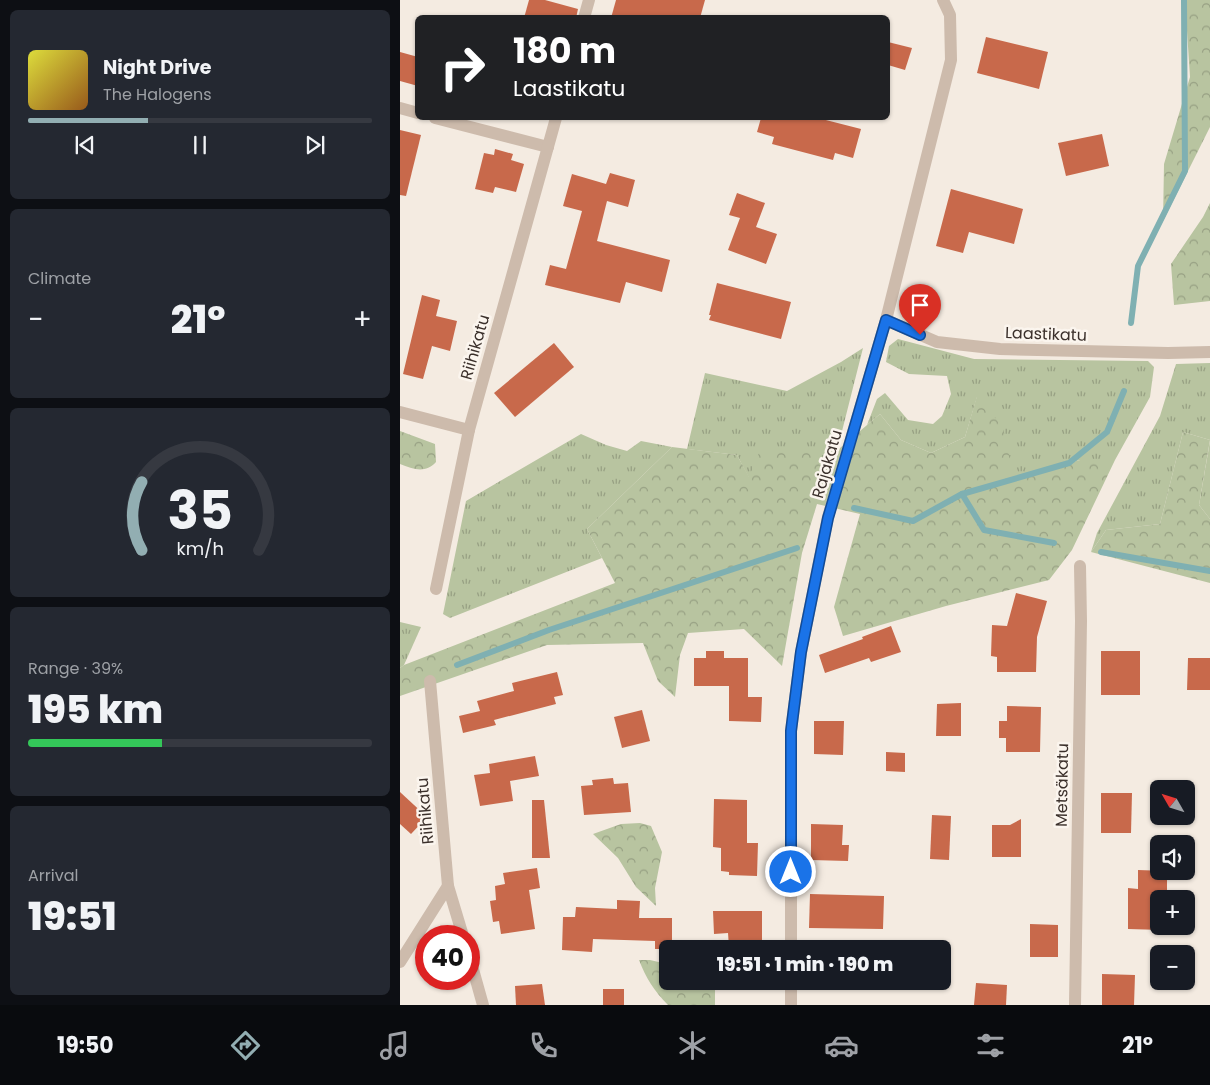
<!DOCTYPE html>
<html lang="en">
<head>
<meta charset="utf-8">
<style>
  :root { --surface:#171b24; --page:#242831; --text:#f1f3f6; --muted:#9ea1a6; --line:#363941; --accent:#92aeb2 }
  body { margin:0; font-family:Poppins,sans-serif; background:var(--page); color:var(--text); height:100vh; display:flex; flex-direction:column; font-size:19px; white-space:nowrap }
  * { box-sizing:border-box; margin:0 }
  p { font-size:16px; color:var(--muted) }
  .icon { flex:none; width:28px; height:28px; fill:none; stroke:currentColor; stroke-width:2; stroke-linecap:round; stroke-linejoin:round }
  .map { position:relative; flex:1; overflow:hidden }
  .drawer { display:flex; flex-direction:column; gap:10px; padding:10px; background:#0d0f14; width:400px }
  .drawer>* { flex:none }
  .guide { position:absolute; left:15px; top:15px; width:475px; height:105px; border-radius:8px; box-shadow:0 1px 4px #0004; background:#202124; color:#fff; overflow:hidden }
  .needle { width:32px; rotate:309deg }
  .fabs { position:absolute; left:750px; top:780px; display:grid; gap:10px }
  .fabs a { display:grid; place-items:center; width:45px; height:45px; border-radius:8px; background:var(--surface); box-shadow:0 1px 4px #0004; font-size:25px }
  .speed { position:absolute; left:15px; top:925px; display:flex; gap:10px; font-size:25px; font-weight:700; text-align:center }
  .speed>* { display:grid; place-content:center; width:65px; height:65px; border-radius:50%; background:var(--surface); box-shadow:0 1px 4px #0004; line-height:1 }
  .speed .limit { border:8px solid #d22; background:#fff; color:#111 }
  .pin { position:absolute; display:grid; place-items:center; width:42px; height:42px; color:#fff; margin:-51px -21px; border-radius:50% 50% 50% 0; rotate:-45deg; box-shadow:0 0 5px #0007 }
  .pin .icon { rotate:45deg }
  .me { position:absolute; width:55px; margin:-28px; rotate:0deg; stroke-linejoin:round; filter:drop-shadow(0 0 4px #0008) }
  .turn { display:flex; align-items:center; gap:18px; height:105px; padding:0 15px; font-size:22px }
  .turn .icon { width:65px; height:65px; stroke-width:2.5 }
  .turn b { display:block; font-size:35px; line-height:42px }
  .big { font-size:38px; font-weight:800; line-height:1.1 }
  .drawer .widget { flex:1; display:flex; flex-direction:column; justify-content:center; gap:8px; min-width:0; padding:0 18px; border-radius:8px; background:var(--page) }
  .drawer .dial { align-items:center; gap:0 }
  .dial svg { height:130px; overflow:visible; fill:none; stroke:var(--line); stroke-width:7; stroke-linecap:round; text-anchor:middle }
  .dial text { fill:var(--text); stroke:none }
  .song { display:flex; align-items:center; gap:15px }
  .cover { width:60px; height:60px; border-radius:8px; background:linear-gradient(135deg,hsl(60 70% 55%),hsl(30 70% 35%)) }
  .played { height:5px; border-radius:2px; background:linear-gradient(90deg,var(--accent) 35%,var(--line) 35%) }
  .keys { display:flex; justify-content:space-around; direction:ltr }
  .heat { display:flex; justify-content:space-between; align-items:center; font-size:28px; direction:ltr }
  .charge { height:8px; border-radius:4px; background:linear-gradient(90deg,#34c759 39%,var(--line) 0) }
  .trip { position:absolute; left:259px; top:940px; width:292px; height:50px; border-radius:8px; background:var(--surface); box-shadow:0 1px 4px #0004; font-weight:800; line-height:50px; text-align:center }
  .menu { display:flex; height:80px; justify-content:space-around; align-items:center; background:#090b0e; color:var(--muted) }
  .menu .icon { width:35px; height:35px }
  .menu .selected { color:var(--accent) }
  .menu b { font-size:22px; color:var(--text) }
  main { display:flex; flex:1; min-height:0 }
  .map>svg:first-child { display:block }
</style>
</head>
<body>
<main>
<section class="drawer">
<div class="widget">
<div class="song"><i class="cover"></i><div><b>Night Drive</b><p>The Halogens</p></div></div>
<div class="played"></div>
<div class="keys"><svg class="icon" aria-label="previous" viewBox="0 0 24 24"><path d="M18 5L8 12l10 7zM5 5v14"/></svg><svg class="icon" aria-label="pause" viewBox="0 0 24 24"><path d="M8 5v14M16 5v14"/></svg><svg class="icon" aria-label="next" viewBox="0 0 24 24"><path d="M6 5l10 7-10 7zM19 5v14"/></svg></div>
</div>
<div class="widget"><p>Climate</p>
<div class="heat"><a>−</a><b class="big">21°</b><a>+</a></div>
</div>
<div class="widget dial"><svg viewBox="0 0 100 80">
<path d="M14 69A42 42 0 1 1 86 69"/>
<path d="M14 69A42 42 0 0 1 14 27" stroke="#92aeb2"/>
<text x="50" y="56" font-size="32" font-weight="700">35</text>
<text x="50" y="72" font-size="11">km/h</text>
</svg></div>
<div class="widget"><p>Range · 39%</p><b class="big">195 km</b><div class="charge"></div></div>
<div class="widget"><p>Arrival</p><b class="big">19:51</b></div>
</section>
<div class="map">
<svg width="810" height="1005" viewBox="0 0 810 1005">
  <defs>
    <pattern id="grass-tufts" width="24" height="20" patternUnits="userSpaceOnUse" patternTransform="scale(1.25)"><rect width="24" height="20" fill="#b8c4a0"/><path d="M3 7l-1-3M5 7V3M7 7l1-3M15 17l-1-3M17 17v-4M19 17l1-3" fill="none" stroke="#97a083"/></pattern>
    <pattern id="forest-crowns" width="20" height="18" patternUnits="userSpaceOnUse" patternTransform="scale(1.25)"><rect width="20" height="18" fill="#b8c4a0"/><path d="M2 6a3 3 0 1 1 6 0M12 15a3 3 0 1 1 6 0" fill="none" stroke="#97a083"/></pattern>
  </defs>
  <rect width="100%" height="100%" fill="#f4ebe1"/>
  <g fill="url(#grass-tufts)">
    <polygon points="498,339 574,359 748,361 754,367 750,397 715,460 680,460 589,484 577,397 565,437 531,453 501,440 480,414 467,425 477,399 485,393 508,420 533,424 542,416 551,394 547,376 509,374 486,362 489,346"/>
    <polygon points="463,348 437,451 420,465 349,478 337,455 287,449 305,373 387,391 441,362"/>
    <polygon points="810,363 810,440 783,432 760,524 706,530 691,552 697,533 760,416 776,364"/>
    <polygon points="181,434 206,445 227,451 241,441 272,447 187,529 202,558 50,618 43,614 66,501"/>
    <polygon points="810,441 810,519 799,505"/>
    <polygon points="0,622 21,627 4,665 0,668"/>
  </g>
  <g fill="url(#forest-crowns)">
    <polygon points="785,0 810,0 810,127 763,221 764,164 790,77"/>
    <polygon points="810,203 810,301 774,305 771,264 803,217"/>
    <polygon points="577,396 602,426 610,459 590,484 680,460 715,460 672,550 649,580 546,606 443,636 434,607 460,514 417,504 402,553 382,666 344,629 288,633 280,655 275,697 258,681 243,643 147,645 0,696 0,668 4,665 215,583 187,529 272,447 337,455 349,477 361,448 405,449 420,465 480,414 501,440 531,453 565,437"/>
    <path d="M 0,431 L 35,444 L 36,462 C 25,474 13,469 0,464 Z"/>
    <polygon points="783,432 810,440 799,505 810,519 810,583 691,552 706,530 760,524"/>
    <polygon points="240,823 251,826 262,852 255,888 256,906 236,887 218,858 193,834 221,824"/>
    <path d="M 239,960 L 250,960 L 267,964 L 268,981 L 307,981 L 315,987 L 315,1005 L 268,1005 C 254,991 246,978 239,960 Z"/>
  </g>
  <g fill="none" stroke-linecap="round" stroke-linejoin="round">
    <g stroke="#7fb0b2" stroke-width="6">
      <polyline points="731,323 738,266 785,171 784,0"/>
      <polyline points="562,494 584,530 654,543"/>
      <polyline points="454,508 513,521 562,494 669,463 707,432 724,391"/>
      <polyline points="701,552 810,571"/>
      <polyline points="57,665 149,630 397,548"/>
    </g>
  </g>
  <g fill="#c8694b">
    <polygon points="129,0 145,0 178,9 176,18 124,18"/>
    <polygon points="216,0 305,0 300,18 211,18"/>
    <polygon points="586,37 648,52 639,89 577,73"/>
    <polygon points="488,42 512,48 505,70 488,65"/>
    <polygon points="0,52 18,57 18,86 0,81"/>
    <polygon points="361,118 418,118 461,129 453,158 435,153 433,160 372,144 374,137 357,132"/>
    <polygon points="0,130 21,135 6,196 0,195"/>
    <polygon points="702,134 709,166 666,176 658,143"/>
    <polygon points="95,149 113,154 111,160 124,164 116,192 95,187 93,193 75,189 84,153 94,155"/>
    <polygon points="210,173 235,180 228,207 207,201 197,241 270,260 262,292 226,282 220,303 145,285 150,265 166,269 182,211 163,206 172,174 206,184"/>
    <polygon points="551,189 623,209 614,244 569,232 563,253 536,246"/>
    <polygon points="337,193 365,203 356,227 377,234 366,264 328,250 340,218 329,215"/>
    <polygon points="317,283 391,302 381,339 309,320 311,315 309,315"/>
    <polygon points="22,295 40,300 36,316 57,321 50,351 32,346 23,379 3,374"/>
    <polygon points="154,343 174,367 115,417 94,393"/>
    <polygon points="616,593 647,601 637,637 636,672 597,672 597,657 591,656 592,625 607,626"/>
    <polygon points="491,626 501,652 471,662 469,658 425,673 419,655 463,639 462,637"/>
    <polygon points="306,651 324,651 324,658 348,658 348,697 362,697 361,722 329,721 329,686 294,686 294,658 306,658"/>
    <rect x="701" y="651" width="39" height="44"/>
    <polygon points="788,658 810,658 810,690 787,690"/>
    <polygon points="157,672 163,695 154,697 156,704 94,720 96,725 63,733 59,716 80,711 77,701 114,691 112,683"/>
    <polygon points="561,703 561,736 536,736 537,704"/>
    <polygon points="607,706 641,707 640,752 606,752 606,738 599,738 599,721 607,721"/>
    <polygon points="242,710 250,741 222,748 214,717"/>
    <polygon points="414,721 444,721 443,755 414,754"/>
    <polygon points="486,752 505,753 505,772 486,771"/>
    <polygon points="135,756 139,776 110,781 113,801 80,806 74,775 90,773 89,764"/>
    <polygon points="213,778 214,784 228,783 231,812 184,815 181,786 193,785 192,780"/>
    <polygon points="0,792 27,817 11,834 0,824"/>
    <polygon points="701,793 732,793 731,833 701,833"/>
    <polygon points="314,799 347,800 347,843 358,843 357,876 329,875 329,872 321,871 321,848 313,847"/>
    <polygon points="132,800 144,800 150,858 132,858"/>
    <polygon points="532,815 551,816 549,860 530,859"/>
    <polygon points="621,819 621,857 592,857 592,825 610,825"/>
    <polygon points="411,824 443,825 442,845 449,845 448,861 411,860"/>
    <polygon points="137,868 140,888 129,890 135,929 101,934 99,921 93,922 90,901 96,900 95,886 105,884 103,873"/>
    <polygon points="738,870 767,871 767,899 759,899 759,926 762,926 762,930 728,929 728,888 738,889"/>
    <polygon points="410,894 484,896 483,929 409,928"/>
    <polygon points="217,900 240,901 239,918 272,918 272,949 255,949 255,941 193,939 192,952 162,950 163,917 175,917 176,907 217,909"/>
    <polygon points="313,911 362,911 362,946 329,947 328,933 314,934"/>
    <polygon points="630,924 658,925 658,957 630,957"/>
    <polygon points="702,974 735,975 734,1005 702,1005"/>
    <polygon points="576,983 607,985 606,1005 574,1005"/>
    <polygon points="142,984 145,1005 116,1005 115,986"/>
    <rect x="203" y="989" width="21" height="16"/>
  </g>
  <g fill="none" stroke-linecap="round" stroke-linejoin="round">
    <g stroke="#cdbbac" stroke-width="12">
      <polyline points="184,18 189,0"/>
      <polyline points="0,108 18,113"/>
      <polyline points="35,118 148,147"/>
      <polyline points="486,320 537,342 600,349 768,353 810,352"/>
      <polyline points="0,412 69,430"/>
      <polyline points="36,589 69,430 156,118"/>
      <polyline points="30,681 48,886 63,936"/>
      <polyline points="69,955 83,1005"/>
      <polyline points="0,962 48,886"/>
      <polyline points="675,1005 681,621 680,566"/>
    </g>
    <g stroke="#cdbbac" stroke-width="12">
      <polyline points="391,949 391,731 401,652 428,517 486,320 551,60 550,15 543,0"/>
      <polyline points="391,981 391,1005"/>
    </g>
  </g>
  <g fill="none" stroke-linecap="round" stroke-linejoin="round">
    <defs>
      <polyline id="route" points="391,872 391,731 401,652 428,518 486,320 520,335"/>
    </defs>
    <use href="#route" stroke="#114b97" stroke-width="12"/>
    <use href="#route" stroke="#1a73e8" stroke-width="9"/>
  </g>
  <g text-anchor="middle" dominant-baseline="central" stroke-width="5" stroke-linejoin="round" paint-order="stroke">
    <g font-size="16" fill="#3b302b" stroke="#fbf5ee">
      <text transform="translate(646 334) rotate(2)">Laastikatu</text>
      <text transform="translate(75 347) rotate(-74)">Riihikatu</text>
      <text transform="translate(427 464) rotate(-74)">Rajakatu</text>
      <text transform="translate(662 785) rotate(-89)">Metsäkatu</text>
      <text transform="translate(25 811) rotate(-95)">Riihikatu</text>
    </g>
  </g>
</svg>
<div class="fabs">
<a><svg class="needle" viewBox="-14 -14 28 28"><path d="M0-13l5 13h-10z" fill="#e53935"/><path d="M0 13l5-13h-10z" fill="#9ea1a6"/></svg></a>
<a><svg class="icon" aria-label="sound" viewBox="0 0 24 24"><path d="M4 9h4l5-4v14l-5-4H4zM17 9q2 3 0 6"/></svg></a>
<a>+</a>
<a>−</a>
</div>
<div class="speed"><div class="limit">40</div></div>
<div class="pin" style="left:520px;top:335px;background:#d93025"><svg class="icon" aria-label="arrive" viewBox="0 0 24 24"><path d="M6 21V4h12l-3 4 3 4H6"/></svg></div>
<svg class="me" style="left:391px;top:872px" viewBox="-20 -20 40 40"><circle r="17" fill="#1a73e8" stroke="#fff" stroke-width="3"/><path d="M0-11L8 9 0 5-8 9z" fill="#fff"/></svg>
<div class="trip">19:51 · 1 min · 190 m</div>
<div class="guide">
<div class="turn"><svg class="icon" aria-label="right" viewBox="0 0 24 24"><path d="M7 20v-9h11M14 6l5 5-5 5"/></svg><div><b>180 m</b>Laastikatu</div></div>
</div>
</div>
</main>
<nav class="menu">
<b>19:50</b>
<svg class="icon selected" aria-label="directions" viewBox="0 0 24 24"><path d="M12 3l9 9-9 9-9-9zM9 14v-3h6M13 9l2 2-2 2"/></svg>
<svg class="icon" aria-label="music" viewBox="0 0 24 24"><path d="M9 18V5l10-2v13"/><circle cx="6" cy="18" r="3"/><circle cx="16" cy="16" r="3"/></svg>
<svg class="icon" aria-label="phone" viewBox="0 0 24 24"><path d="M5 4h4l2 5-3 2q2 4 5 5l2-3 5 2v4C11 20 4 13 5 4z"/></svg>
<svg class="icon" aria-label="climate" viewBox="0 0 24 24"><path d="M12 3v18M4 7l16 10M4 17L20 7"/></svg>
<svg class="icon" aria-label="car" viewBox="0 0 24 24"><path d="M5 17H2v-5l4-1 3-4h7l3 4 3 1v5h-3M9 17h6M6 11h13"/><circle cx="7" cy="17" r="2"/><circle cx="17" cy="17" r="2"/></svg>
<svg class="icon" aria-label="filters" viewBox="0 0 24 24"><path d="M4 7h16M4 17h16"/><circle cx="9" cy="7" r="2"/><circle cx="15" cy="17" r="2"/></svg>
<b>21°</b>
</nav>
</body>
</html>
